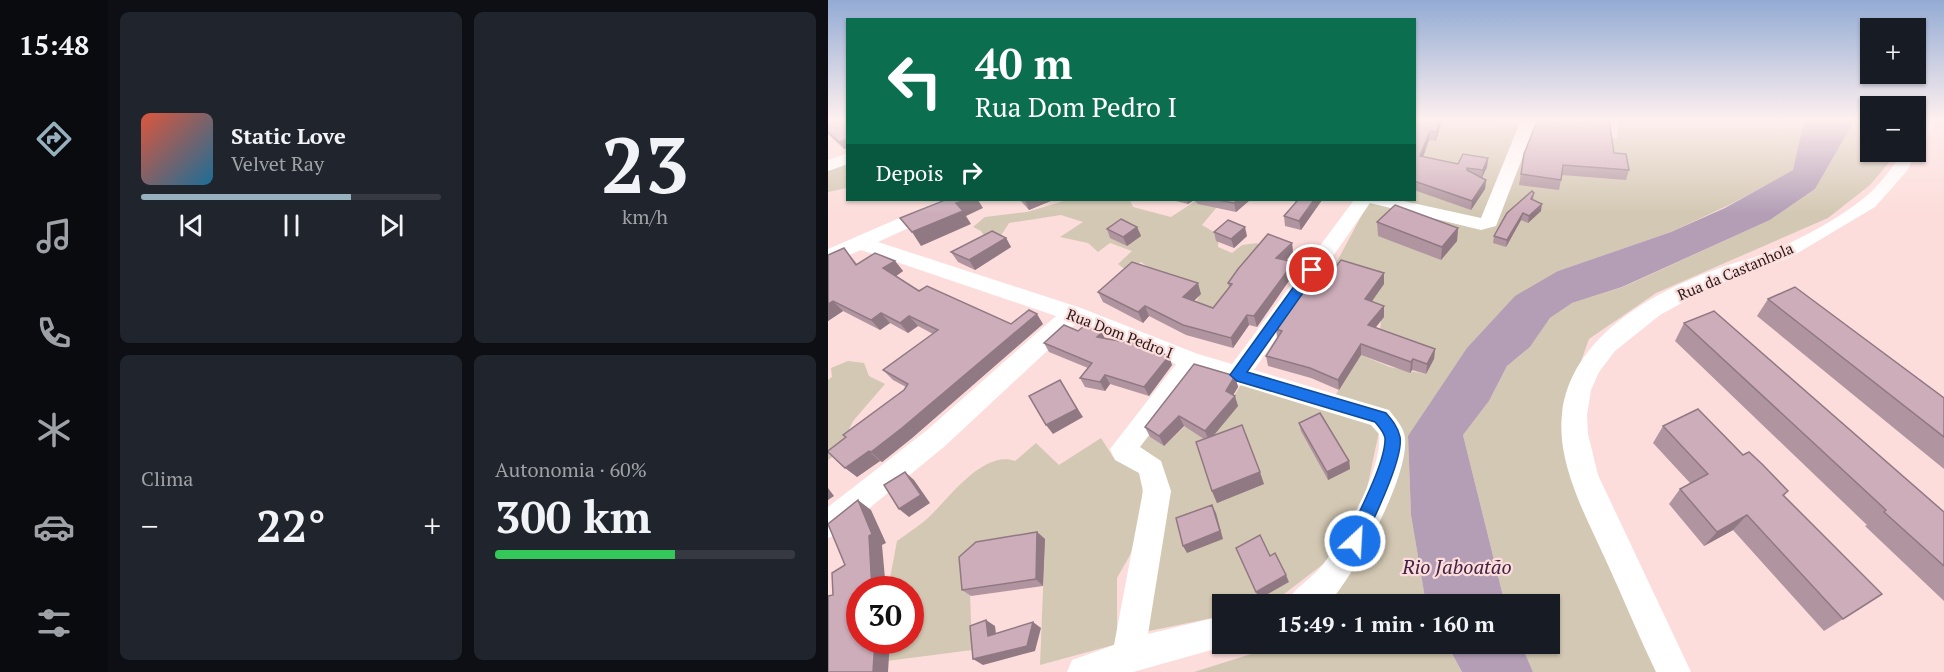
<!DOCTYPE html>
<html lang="pt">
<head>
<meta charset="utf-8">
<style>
  :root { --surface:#171b24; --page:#20242c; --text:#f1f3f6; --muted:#9ea1a6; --line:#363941; --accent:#96b0bd }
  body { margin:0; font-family:"PT Serif",serif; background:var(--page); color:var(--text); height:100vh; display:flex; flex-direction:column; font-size:22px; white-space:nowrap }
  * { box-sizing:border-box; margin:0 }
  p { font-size:20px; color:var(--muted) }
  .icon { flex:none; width:33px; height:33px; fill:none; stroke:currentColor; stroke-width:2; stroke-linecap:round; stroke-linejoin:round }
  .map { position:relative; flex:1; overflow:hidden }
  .sheet { display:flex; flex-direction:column; gap:12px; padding:12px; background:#0d0f14; width:720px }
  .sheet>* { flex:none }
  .banner { position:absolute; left:18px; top:18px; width:570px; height:183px; border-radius:0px; box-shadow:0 2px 4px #0004; background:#0b6e4f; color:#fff; overflow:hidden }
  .fabs { position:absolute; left:1032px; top:18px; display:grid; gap:12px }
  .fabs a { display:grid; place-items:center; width:66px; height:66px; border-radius:0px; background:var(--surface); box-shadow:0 2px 4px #0004; font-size:30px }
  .speed { position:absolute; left:18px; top:576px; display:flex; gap:12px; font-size:30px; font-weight:700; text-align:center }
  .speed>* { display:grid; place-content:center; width:78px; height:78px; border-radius:50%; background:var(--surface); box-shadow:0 2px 4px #0004; line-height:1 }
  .speed .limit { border:9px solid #d22; background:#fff; color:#111 }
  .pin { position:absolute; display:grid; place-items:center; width:51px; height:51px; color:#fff; margin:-26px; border:3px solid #fff; border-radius:50%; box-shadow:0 2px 6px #0007 }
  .me { position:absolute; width:66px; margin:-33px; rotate:25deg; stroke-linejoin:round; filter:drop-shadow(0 0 4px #0008) }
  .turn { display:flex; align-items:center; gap:21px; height:126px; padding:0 30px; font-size:27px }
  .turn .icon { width:78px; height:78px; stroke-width:2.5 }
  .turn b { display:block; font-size:42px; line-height:51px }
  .then { display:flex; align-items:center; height:57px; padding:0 30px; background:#0003; gap:12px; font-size:22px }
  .big { font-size:45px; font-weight:700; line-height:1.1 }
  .sheet .widget { flex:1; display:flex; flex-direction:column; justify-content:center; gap:9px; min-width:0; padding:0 21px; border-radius:9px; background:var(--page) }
  .sheet .dial { align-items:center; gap:0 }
  .dial b { font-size:78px; line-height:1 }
  .song { display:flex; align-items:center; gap:18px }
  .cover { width:72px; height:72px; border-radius:9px; background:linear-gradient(135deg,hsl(10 70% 55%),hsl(200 70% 35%)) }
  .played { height:6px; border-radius:3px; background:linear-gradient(90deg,var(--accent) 70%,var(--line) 70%) }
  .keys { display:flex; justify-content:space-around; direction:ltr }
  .heat { display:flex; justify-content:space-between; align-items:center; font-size:33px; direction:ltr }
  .charge { height:9px; border-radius:4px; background:linear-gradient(90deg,#34c759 60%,var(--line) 0) }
  .sheet .tiles { flex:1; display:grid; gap:12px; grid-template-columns:repeat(2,1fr) }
  .trip { position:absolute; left:384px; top:594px; width:348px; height:60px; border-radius:0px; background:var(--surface); box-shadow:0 2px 4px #0004; font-weight:700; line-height:60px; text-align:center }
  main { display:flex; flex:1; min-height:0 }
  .tab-bar { display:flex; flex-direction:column; width:108px; justify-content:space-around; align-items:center; background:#090b0e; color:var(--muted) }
  .tab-bar .icon { width:42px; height:42px }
  .tab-bar .on { color:var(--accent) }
  .tab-bar b { font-size:27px; color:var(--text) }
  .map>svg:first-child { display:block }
</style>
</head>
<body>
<main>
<nav class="tab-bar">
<b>15:48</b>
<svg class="icon on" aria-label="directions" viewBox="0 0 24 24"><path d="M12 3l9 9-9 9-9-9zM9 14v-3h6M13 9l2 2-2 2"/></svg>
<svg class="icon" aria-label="music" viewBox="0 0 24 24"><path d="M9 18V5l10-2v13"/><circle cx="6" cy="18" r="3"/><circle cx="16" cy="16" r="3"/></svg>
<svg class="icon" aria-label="phone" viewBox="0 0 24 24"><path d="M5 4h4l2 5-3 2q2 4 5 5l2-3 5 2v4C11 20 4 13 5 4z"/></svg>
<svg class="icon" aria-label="climate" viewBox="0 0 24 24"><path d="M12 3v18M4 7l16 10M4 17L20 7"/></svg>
<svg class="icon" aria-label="car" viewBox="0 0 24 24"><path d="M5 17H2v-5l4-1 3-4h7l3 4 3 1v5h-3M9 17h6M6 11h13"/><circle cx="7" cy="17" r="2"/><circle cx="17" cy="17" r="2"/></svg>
<svg class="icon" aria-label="filters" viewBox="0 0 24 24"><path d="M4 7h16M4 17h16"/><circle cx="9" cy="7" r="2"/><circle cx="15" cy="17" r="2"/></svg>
</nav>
<section class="sheet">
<div class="tiles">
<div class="widget">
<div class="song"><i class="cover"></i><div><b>Static Love</b><p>Velvet Ray</p></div></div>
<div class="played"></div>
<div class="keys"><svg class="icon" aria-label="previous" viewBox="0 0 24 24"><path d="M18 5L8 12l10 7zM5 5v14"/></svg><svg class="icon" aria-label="pause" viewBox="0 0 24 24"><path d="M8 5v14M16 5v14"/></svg><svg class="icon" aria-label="next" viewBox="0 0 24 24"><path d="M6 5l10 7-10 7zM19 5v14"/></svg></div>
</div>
<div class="widget dial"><b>23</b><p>km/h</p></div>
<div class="widget"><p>Clima</p>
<div class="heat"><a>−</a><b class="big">22°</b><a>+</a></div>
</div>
<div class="widget"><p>Autonomia · 60%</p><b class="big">300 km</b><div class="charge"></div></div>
</div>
</section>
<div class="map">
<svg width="1116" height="672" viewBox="0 0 1116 672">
  <rect width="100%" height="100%" fill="#fcdddb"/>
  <g fill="#d3c8b3">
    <polygon points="587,120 663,120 789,138 791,120 979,120 974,130 966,170 903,204 843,232 730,271 580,436 583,515 598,604 488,604 504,595 564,418 505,399 533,355 562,367 598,374 606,359 596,346 551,344 553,319 507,265 542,200 586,200"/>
    <polygon points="1027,120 1042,120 1042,152 1070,152 1042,185 1000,218 828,293 761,339 737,406 841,672 705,672 693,644 722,644 722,604 677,604 635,435 661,401 679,366 702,347 722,318 744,303 795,287 942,220 987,189"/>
    <polygon points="19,164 19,188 0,192 0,171"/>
    <polygon points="239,200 302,200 305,207 343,217 369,200 389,207 374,225 391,235 390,247 404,253 414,245 429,243 441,252 383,318 362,310 371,297 351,289 313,262 299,271 290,264 304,251 282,243 270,252 260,243 232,237 255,222 233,215 181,223 174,234 160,242 153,231 145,227 157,217 199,212"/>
    <polygon points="20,361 36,363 41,376 57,384 25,421 10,453 0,460 0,380 4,377 3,368"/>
    <polygon points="416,380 552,427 538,493 498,562 443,604 394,604 394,616 316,632 330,540 305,447 316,433 336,446 356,427 402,402"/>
    <path d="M 273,438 L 285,457 L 316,468 L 312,530 L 302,555 L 289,578 L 289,644 L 212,665 L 217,540 L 141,564 L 144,650 L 51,662 L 58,641 L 82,640 L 82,590 L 60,589 L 69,541 C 81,532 95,524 105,513 C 124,494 157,450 187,461 L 208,443 L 231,465 Z"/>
    <polygon points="445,644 619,644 634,672 366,672 442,648"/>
  </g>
  <g fill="#b39eb5">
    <polygon points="979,120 1027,120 987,189 942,220 794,287 744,303 722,318 702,347 679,366 661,401 635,435 677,604 598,604 583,515 580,436 639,348 687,296 730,271 843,232 897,208 965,170 974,130"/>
    <polygon points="619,644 693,644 705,672 634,672"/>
  </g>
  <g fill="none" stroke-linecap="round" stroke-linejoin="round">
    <g fill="#fff" fill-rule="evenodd">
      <path d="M 693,120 L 709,120 L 668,226 L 653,230 L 542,203 L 426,370 L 561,410 C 567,418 576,427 577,438 C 581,478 527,574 500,604 L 458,604 C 465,588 481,581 492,568 C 515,541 555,469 551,434 L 543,425 L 369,372 L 312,447 L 333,461 L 343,491 L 320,634 L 394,616 L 394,644 L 405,644 L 305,672 L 239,672 L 244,660 L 286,645 L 315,491 L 311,473 L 287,460 L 282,449 L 348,364 L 248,324 L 117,446 L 10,534 L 0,538 L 0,507 L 99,430 L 228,316 L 33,250 L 0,264 L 0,249 L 113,200 L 136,200 L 133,204 L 50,242 L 253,308 L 370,354 L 404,364 L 526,200 L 571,200 L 653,218 Z"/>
      <path d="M 1093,120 L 1109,120 L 1078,172 L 1047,207 L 963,257 L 881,288 L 832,315 L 787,351 L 771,372 L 763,390 L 759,415 L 760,434 L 770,475 L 863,672 L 828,672 C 811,637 796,600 780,565 C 760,520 728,465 734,414 C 742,337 826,291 892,268 C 906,262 921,260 935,254 C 969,242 1018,215 1044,191 C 1056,179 1066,165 1075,152 L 1088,152 L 1088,131 Z"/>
      <polygon points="20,153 20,164 0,171 0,160"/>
    </g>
  </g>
  <g fill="#b095a0">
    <polygon points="586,120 614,120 608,141 601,140 595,157 630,164 660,158 659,167 654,178 658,180 657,189 643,210 586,190"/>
    <polygon points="0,122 16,149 0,134"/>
    <polygon points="786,153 801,170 798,180 734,175 731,190 691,185 696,154"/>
    <polygon points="706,193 705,200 713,211 700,223 693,220 678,247 665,243 666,236"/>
    <polygon points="192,200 225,200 201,210"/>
    <polygon points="344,200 422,200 408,212 370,204 366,200 360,204"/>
    <polygon points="467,200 494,200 473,230 457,226 456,216 467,203"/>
    <polygon points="549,222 630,228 629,241 613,260 550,236"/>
    <polygon points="309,227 313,236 299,246 282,238 279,229"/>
    <polygon points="386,232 419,236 406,248 388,241"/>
    <polygon points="178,238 183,247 147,270 130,262 123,252"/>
    <polygon points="464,243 465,253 458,260 467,272 429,327 421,325 405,348 358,335 321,316 315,323 275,302 270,292 373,294 365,301 385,308 401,287 400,283"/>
    <polygon points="16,248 29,264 67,261 75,271 68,276 91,291 183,324 215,324 84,438 54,462 52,461 29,477 18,438 15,435 76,390 78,387 65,380 55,370 105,334 90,326 80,333 62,323 52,330 15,311 0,321 0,255"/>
    <polygon points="556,273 556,284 543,301 556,317 547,327 607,349 606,359 598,374 584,370 582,373 533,355 511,390 483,378 440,366 438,356 449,338 448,329 500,277"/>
    <polygon points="940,299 1116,398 1116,469 929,316"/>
    <polygon points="856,323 1116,512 1116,601 1037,526 1039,525 847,341"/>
    <polygon points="250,331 277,339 344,365 321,396 282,384 277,391 257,387 252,378 260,368 221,352 216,343"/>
    <polygon points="407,376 410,387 405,395 410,406 386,435 436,484 389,503 384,491 376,439 356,426 336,446 322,437 317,427"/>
    <polygon points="471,423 521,461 522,469 500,480 473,431"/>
    <polygon points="835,426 915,455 960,491 956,496 1015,619 996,631 905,530 876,546 841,504 852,489 862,483 825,443"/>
    <polygon points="209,532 217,539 215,586 143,596 134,590"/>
  </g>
  <g fill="#907982">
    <polygon points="612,120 614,120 608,141 609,132"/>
    <polygon points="602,131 601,140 592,166 592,156"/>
    <polygon points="20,139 20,148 16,149 11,142"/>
    <polygon points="660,158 659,167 653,179 655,170"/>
    <polygon points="658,180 657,189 643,210 644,201"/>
    <polygon points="137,200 150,200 155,208 138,216 143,224 93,246 84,232 128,203"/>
    <polygon points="197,200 225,200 201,210"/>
    <polygon points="359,200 366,200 360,204"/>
    <polygon points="410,200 422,200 408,212 406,203"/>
    <polygon points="486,200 494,200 473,230 471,221"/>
    <polygon points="714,204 713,211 700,223 701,216"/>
    <polygon points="695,213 693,220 678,247 679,240"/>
    <polygon points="309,227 313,236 299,246 295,237"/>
    <polygon points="417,227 419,236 406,248 403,239"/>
    <polygon points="630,228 629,241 613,260 614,247"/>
    <polygon points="178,238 183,247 147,270 141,260"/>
    <polygon points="464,243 465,253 450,268 448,258"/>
    <polygon points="67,261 75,271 64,279 55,268"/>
    <polygon points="466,262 467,272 429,327 426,316"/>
    <polygon points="556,273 556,284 538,310 537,299"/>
    <polygon points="370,283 373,294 359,308 355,297"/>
    <polygon points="5,301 15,311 0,321 0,304"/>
    <polygon points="317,306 321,316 315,323 310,312"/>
    <polygon points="556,306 556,317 541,336 540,325"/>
    <polygon points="53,313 62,323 52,330 43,320"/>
    <polygon points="209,314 215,324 84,438 54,462 43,452"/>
    <polygon points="419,315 421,325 405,348 403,338"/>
    <polygon points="81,316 90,326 80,333 72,323"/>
    <polygon points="274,332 278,341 269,337"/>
    <polygon points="533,344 533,355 511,390 510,380"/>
    <polygon points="607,349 606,359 598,374 599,364"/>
    <polygon points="341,356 344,365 321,396 316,387"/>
    <polygon points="585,359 584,370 582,373 583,362"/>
    <polygon points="277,375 282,384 277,391 272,382"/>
    <polygon points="407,376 410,387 401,402 398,391"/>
    <polygon points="237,389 255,417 225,434 218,425"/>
    <polygon points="407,396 410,406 381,441 377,431"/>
    <polygon points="351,416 356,426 336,446 331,436"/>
    <polygon points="41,451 52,461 29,477 17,468"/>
    <polygon points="521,461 522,469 500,480 499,472"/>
    <polygon points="77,472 86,480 102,503 81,517 71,509"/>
    <polygon points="432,472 436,484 389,503 384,491"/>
    <polygon points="0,488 6,496 0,500"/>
    <polygon points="30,500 43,510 58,543 54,545 58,590 44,590"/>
    <polygon points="384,505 388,513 395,539 359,553 355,546"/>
    <polygon points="919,515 905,530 876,546 889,532"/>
    <polygon points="209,532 217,539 215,586 208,579"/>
    <polygon points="458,575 461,582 431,599 428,592"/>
    <polygon points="158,620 167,626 169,642 160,636"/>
    <polygon points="205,622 213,628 207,651 155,665 145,659"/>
    <polygon points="47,640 62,640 60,672 45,672"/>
  </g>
  <g fill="#cdadba" stroke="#907982" stroke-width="1.5">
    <polygon points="7,120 20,120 20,139 11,142 0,132 0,122"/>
    <polygon points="586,120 612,120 609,132 602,131 592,156 630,164 635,154 660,158 655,170 639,168 639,170 658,180 644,201 586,181"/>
    <polygon points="765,120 781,120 786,153 798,154 801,170 735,165 733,180 693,174 696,154 709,121 755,122"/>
    <polygon points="704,191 706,193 703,199 714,204 701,216 695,213 679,240 666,236 679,213"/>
    <polygon points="117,200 137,200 128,203 135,211 84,232 72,218"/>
    <polygon points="389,200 410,200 406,203"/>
    <polygon points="470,200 486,200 471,221 456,216"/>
    <polygon points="567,205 630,228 614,247 549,222"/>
    <polygon points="293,219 309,227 295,237 279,229"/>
    <polygon points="400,220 417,227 403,239 386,232"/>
    <polygon points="164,231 178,238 141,260 123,252"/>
    <polygon points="440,234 464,243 448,258 466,262 426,316 419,315 403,338 355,325 317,306 310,312 270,292 304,262 370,283 355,297 385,308 404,284 400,283 410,269"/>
    <polygon points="16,248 28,265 47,253 67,261 55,268 91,291 99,286 183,324 201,310 209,314 74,428 43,452 41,451 17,468 0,452 0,451 18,437 15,435 76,390 80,384 55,370 110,330 81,316 72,323 53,313 43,320 5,301 0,304 0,255"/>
    <polygon points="513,260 556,273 537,299 556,306 540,325 607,349 599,364 585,359 583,362 533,344 510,380 482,368 438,356 454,331 448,329 488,273 500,277"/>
    <polygon points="967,287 1116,398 1116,437 940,299"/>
    <polygon points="886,311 1116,512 1116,566 1056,512 1058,510 856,323"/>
    <polygon points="236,325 250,331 256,326 274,332 269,337 314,345 341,356 316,387 277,375 272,382 252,378 264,363 216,343"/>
    <polygon points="366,364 407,376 398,391 407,396 377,431 351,416 331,436 317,427"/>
    <polygon points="232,380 249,409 218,425 201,396"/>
    <polygon points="870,409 915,455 921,452 934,464 960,491 955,495 1054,594 1015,619 919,515 889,532 852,489 880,474 835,426"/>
    <polygon points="492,413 521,461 499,472 471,423"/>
    <polygon points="414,425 432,472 384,491 368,442"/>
    <polygon points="77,472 93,495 71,509 56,485"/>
    <polygon points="30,500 44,534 41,536 44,590 32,590 32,640 47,640 45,672 0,672 0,596 5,595 4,573 17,565 0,524"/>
    <polygon points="384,505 392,531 355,546 348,518"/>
    <polygon points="209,532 208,579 134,590 131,557 148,542"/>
    <polygon points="432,535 442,556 447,553 458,575 428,592 408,548"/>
    <polygon points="158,620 160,636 205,622 199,646 145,659 142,626"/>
  </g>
  <linearGradient id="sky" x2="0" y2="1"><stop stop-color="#93abd4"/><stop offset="0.56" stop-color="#fef0ef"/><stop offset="1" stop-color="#fef0ef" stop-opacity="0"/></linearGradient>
  <rect width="1116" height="214" fill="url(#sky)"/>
  <path fill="#1a73e8" stroke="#114b97" stroke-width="1.5" d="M 484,266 L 489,267 L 489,273 L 419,372 L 558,413 C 564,420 570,427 572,437 C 576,459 543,524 533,547 L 527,549 L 521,547 L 518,541 C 528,517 558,463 557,438 C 556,432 551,427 547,422 L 409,381 L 402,375 L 480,267 Z"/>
  <g text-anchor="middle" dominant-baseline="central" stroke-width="4.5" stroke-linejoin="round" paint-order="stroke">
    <g font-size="15" fill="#271a19" stroke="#fcdddb">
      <text transform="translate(907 271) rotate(-23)">Rua da Castanhola</text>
      <text transform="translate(292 333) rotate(21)">Rua Dom Pedro I</text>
    </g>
    <g font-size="20" font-style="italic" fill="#412345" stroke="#fcdddb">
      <text x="629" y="566">Rio Jaboatão</text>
    </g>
  </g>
</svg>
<div class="fabs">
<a>+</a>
<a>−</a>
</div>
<div class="speed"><div class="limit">30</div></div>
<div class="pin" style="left:484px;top:270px;background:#d93025"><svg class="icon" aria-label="arrive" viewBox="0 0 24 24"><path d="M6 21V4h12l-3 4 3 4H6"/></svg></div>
<svg class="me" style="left:527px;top:541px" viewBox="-20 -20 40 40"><circle r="17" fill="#1a73e8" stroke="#fff" stroke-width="3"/><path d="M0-11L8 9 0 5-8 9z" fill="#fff"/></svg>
<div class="trip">15:49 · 1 min · 160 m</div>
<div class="banner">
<div class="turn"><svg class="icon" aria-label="left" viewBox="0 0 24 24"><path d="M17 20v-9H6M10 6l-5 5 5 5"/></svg><div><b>40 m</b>Rua Dom Pedro I</div></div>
<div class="then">Depois<svg class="icon" aria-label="right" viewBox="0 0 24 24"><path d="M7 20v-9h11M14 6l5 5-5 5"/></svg></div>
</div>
</div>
</main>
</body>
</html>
